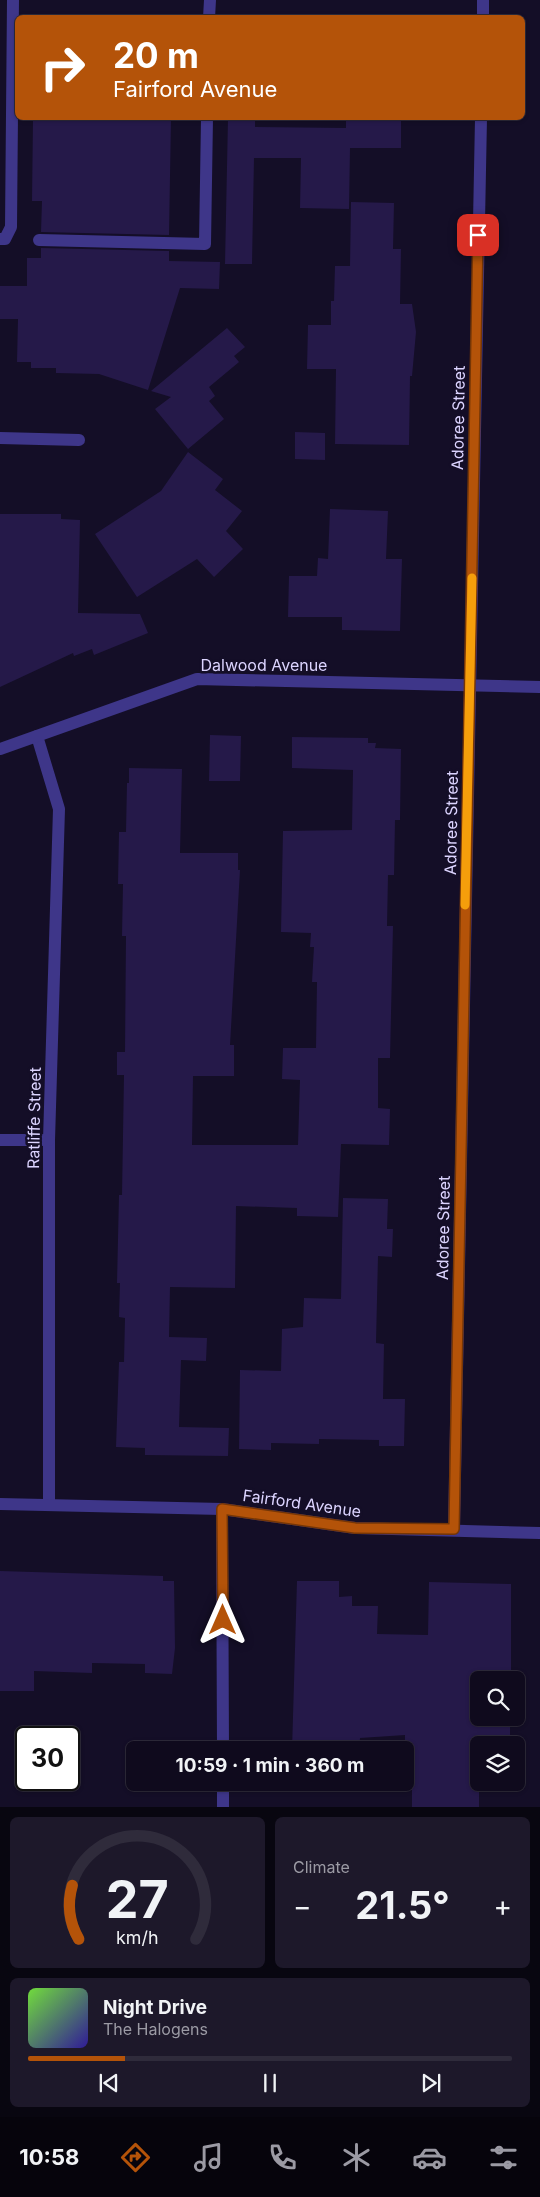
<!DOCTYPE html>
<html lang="en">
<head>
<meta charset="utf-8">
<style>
  :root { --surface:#0f0a1d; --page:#1d182a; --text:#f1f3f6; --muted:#9b9aa4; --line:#2f2b3b; --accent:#b45309 }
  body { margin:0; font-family:Inter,sans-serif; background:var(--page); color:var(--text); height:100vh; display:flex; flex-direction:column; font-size:19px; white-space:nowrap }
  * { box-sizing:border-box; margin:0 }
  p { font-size:16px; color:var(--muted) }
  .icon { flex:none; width:28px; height:28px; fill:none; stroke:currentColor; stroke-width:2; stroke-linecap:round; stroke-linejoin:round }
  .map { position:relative; height:1807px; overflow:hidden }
  .sheet { display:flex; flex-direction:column; gap:10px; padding:10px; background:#080610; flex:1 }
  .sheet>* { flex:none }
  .hud { position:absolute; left:15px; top:15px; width:510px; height:105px; border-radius:8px; box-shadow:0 1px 4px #0004,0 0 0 1px var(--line); background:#b45309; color:#fff; overflow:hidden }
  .controls { position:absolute; left:470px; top:1671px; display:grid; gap:10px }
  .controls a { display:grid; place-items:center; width:55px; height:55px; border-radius:8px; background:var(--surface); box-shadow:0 1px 4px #0004,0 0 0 1px var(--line); font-size:25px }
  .speed { position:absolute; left:15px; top:1726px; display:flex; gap:10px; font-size:25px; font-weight:700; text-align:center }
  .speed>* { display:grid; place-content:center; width:65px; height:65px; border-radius:50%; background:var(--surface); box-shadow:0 1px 4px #0004,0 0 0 1px var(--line); line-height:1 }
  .speed .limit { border:2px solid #111; border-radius:8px; background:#fff; color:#111 }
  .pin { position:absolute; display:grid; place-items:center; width:42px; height:42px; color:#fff; margin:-21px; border-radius:10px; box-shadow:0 2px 8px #0006 }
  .me { position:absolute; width:55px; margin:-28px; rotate:0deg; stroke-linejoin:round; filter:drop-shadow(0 0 4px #0008) }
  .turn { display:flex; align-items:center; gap:18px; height:105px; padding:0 15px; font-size:22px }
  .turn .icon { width:65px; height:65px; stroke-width:2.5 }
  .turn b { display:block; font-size:35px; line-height:42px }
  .big { font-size:38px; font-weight:700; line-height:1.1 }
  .sheet .widget { flex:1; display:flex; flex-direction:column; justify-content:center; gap:8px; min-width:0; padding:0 18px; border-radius:8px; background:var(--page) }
  .sheet .dial { align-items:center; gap:0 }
  .dial svg { height:130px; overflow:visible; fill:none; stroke:var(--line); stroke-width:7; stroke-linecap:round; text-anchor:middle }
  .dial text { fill:var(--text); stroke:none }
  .song { display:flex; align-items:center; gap:15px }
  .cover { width:60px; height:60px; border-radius:8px; background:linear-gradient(135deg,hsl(100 70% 55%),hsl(250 70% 35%)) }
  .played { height:5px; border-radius:2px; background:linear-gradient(90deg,var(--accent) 20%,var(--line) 20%) }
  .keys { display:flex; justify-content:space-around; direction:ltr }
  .heat { display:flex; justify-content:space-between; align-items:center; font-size:28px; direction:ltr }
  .sheet .tiles { flex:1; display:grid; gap:10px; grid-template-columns:1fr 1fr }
  .widget:last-child { grid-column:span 2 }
  .trip { position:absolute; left:126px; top:1741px; width:288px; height:50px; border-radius:8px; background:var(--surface); box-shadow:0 1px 4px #0004,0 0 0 1px var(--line); font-weight:700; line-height:50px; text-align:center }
  .dock { display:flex; height:80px; justify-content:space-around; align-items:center; background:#06040c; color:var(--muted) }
  .dock .icon { width:35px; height:35px }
  .dock .active { color:var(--accent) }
  .dock b { font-size:22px; color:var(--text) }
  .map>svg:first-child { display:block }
</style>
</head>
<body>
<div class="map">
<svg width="540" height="1807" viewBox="0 0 540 1807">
  <rect width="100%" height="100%" fill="#140e27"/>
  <g fill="#251949">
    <polygon points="33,118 171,118 169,235 41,232 42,201 32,201"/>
    <polygon points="228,118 255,118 255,127 346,128 346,118 401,118 401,148 350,148 349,209 300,208 301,158 254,158 252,264 225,264"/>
    <polygon points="351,202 394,203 393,249 401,249 400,304 412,304 416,332 412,376 410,376 409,445 335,444 336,369 307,369 308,325 331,325 331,301 334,301 335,266 350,266"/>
    <polygon points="41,248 169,251 169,261 220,262 219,289 180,288 148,390 99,374 56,373 56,368 31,368 31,362 17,362 18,319 0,319 0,286 27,286 27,258 41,258"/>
    <polygon points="227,328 245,347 234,356 239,362 209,387 215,396 209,401 224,419 188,449 155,409 171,397 151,391"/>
    <polygon points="295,432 325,433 325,460 295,459"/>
    <polygon points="188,452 223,479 215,490 242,511 226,531 243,549 214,577 197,559 137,597 95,534 161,491"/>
    <polygon points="330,509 388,511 386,559 402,559 400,631 342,630 342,617 288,617 289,576 317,576 318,558 328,559"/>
    <polygon points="0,514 61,514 61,519 80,520 78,613 140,614 148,633 94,655 92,649 74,656 73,653 0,687"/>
    <polygon points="210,735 241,736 240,781 209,781"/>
    <polygon points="292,737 368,738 368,743 376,743 375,748 401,749 400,820 395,820 394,875 388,875 387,926 393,926 390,1058 378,1058 378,1108 390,1109 389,1145 341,1144 338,1217 297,1216 297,1208 236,1206 235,1288 170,1287 169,1337 207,1338 206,1361 181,1360 179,1427 229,1428 228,1456 145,1455 145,1448 116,1447 119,1362 124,1362 125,1318 119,1317 120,1283 117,1283 119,1195 122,1195 124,1075 117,1075 117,1052 125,1052 126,936 122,936 123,884 118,884 119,832 126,832 127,783 129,783 129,768 182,769 180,853 238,853 238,870 240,870 230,1045 234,1045 234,1076 193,1076 192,1145 298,1145 300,1080 282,1079 283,1048 316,1048 317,982 312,982 314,947 310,947 311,933 281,932 283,831 352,830 353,770 292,768"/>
    <polygon points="343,1198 388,1199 387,1229 393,1229 392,1257 378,1256 376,1343 384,1344 383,1399 405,1399 404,1446 379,1446 379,1440 319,1439 319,1444 271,1443 271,1450 239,1449 240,1370 281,1371 282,1329 303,1327 304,1298 341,1299"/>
    <polygon points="0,1571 163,1576 163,1581 174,1581 175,1648 172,1674 145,1673 145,1664 92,1663 92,1673 34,1671 34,1691 0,1691"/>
    <polygon points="297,1581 339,1581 339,1597 352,1596 352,1606 378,1606 377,1634 428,1635 429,1582 511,1584 511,1680 479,1680 479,1718 510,1718 510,1745 479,1745 479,1807 412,1807 412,1755 405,1755 405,1735 360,1738 359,1750 292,1750"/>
  </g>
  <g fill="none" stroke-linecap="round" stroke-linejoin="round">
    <g stroke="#3e3689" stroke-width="12">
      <polyline points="209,18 210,0"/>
      <polyline points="483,18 483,0"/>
      <polyline points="0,239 5,239 11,227 13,0"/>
      <polyline points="39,240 205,244 207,118"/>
      <polyline points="0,438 79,440"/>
      <polyline points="37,736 59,809 49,1140 49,1505"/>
      <polyline points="0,749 197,679 540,687"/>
      <polyline points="0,1140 49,1140"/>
      <polyline points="0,1504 222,1509 355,1528 540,1533"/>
      <polyline points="222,1509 223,1750"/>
      <polyline points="454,1529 481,118"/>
      <polyline points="223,1782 223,1807"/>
    </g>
  </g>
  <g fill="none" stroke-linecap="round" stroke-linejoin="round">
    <defs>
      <polyline id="route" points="223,1620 222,1509 355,1528 454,1529 478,235"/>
    </defs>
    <use href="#route" stroke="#753606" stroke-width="12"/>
    <use href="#route" stroke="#b45309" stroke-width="9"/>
    <polyline stroke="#f59e0b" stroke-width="9" points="465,905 472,578"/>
  </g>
  <g text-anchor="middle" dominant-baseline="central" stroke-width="5" stroke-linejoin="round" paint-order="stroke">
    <g font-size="16" fill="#dcd4ff" stroke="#140e27">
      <text transform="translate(458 418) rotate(-89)">Adoree Street</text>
      <text x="264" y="665">Dalwood Avenue</text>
      <text transform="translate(451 823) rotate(-89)">Adoree Street</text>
      <text transform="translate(34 1118) rotate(-89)">Ratliffe Street</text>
      <text transform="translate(443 1228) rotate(-89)">Adoree Street</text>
      <text transform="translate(302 1503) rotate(8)">Fairford Avenue</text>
    </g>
  </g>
</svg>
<div class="controls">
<a><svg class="icon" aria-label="search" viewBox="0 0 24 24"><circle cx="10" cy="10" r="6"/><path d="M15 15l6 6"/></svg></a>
<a><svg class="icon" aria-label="layers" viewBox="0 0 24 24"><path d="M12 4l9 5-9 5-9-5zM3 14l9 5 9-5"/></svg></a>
</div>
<div class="speed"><div class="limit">30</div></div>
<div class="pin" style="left:478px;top:235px;background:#d93025"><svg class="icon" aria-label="arrive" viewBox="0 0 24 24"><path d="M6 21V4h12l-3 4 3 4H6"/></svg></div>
<svg class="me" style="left:223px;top:1620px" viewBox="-20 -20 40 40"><path d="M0-17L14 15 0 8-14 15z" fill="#b45309" stroke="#fff" stroke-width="4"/></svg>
<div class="trip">10:59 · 1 min · 360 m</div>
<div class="hud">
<div class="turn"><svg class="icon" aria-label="right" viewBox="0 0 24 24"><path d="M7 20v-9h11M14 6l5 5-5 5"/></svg><div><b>20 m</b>Fairford Avenue</div></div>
</div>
</div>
<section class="sheet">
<div class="tiles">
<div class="widget dial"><svg viewBox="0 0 100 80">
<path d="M14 69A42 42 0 1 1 86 69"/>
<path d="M14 69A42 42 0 0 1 10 36" stroke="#b45309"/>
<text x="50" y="56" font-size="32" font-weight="700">27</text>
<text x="50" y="72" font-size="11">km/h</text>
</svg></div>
<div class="widget"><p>Climate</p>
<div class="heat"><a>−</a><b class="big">21.5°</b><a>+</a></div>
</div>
<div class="widget">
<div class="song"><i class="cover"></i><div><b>Night Drive</b><p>The Halogens</p></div></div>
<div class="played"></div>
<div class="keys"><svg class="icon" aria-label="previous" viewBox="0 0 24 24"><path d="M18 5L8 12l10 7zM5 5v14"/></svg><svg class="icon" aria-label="pause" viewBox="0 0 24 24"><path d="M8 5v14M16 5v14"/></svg><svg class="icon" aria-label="next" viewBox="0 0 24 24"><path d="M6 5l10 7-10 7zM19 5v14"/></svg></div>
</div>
</div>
</section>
<nav class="dock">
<b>10:58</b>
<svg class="icon active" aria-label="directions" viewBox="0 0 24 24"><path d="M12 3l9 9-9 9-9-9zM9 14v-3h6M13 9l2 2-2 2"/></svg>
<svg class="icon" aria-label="music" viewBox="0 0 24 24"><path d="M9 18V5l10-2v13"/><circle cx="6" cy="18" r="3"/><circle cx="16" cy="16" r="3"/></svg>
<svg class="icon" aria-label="phone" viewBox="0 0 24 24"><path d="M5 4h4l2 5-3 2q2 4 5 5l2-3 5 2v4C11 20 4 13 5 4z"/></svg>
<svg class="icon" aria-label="climate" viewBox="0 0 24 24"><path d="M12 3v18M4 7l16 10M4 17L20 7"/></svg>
<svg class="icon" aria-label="car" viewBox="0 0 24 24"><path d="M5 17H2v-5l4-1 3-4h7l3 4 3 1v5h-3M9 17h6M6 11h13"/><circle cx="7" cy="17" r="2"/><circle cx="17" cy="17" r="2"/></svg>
<svg class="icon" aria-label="filters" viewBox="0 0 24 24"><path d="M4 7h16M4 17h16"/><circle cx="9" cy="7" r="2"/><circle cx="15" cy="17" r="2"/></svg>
</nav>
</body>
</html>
